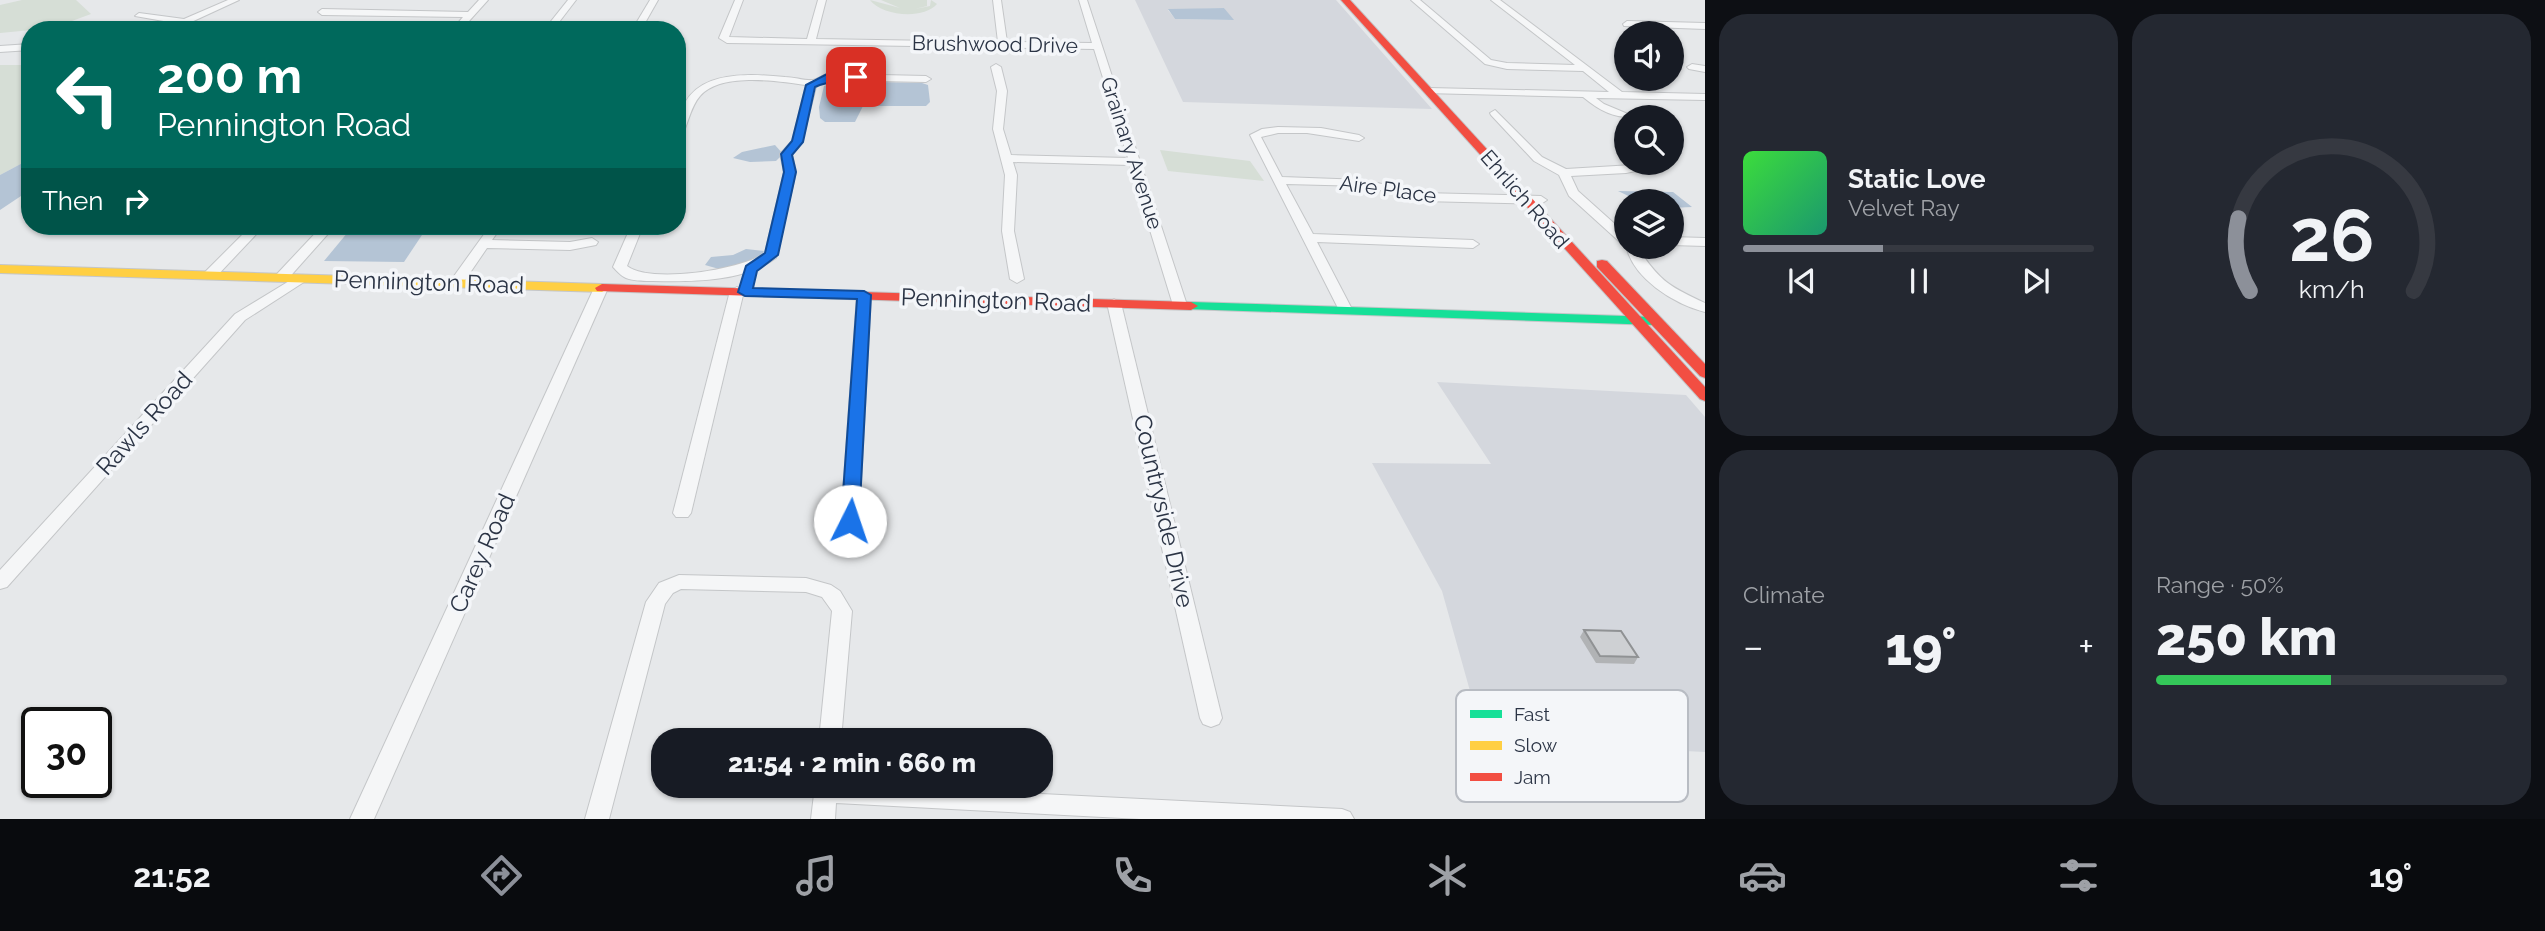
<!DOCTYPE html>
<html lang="en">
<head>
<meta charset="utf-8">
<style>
  :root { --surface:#171b24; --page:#242831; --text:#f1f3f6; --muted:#9ea1a6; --line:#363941; --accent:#8c9099 }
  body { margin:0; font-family:Raleway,sans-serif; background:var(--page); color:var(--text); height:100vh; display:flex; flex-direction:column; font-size:26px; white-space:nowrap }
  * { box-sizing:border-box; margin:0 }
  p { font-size:23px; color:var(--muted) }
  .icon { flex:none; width:38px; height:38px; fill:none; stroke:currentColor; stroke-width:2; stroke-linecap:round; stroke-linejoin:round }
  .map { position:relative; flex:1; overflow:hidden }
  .sheet { display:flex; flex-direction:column; gap:14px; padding:14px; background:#0d0f14; width:840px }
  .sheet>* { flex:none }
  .top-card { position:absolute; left:21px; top:21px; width:665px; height:214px; border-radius:28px; box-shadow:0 2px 5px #0004; background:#00695c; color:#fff; overflow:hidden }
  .tools { position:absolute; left:1614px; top:21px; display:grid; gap:14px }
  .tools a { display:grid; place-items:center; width:70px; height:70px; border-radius:50%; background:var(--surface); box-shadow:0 2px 5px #0004; font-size:35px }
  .speed { position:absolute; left:21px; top:707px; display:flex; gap:14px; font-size:35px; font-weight:700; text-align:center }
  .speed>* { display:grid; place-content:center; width:91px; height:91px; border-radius:50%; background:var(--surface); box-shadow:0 2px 5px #0004; line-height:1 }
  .speed .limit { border:4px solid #111; border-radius:10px; background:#fff; color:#111 }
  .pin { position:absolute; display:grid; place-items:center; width:60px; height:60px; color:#fff; margin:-30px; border-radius:14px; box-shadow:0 4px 10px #0006 }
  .me { position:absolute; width:77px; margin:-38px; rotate:4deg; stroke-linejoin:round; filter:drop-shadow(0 0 5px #0008) }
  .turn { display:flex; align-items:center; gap:24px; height:147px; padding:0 21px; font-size:32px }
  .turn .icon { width:91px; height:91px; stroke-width:2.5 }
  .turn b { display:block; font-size:49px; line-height:60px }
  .then { display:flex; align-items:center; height:66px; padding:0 21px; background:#0003; gap:14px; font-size:26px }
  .big { font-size:52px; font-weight:800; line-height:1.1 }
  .sheet .widget { flex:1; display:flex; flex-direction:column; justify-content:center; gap:10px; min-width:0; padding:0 24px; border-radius:28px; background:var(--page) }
  .sheet .dial { align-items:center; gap:0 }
  .dial svg { height:182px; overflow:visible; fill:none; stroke:var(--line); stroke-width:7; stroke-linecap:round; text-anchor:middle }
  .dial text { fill:var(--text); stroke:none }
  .song { display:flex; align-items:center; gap:21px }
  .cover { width:84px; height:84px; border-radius:10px; background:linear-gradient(135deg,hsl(120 70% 55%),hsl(160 70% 35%)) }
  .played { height:7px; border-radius:4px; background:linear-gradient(90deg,var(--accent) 40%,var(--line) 40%) }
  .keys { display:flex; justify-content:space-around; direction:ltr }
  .heat { display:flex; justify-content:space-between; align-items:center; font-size:38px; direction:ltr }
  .charge { height:10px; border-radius:5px; background:linear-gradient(90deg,#34c759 50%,var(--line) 0) }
  .sheet .tiles { flex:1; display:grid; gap:14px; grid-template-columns:repeat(2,1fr) }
  .trip { position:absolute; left:651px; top:728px; width:402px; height:70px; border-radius:28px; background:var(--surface); box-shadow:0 2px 5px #0004; font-weight:800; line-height:70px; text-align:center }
  .tabs { display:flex; height:112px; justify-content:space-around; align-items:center; background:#090b0e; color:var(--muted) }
  .tabs .icon { width:49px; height:49px }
  .tabs .active { color:var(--accent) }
  .tabs b { font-size:32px; color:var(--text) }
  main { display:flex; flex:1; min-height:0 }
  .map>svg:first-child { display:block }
</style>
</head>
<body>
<main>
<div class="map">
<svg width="1705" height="819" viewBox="0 0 1705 819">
  <rect width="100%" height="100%" fill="#e6e8ea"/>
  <g fill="#d4d7dd" fill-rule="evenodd">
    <path d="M 1135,0 L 1336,0 L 1432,109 L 1183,102 ZM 1224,8 L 1232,20 L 1175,19 L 1168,10 Z"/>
    <polygon points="1437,382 1686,395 1705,417 1705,752 1484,741 1442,591 1372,463 1491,464"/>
  </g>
  <g fill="#d6ded6">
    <polygon points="22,0 76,0 91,14 53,28 0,33 0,5"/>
    <path d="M 870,0 L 900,8 L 881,0 L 927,0 L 927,6 L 915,9 L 930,6 L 931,0 L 937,4 C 923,20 882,16 870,0 Z"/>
    <polygon points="0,65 30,65 30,159 0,175"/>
    <polygon points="1160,150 1250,161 1264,181 1168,171"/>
  </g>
  <g fill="#b4c4d5">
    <polygon points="1224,8 1234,20 1175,19 1168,9"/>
    <polygon points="837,81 922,83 928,85 930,102 926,106 863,106 855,122 825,122 820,118 819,107 824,86"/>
    <polygon points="775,145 783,154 776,161 750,162 733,158 742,152"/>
    <polygon points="30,159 30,190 0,210 0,175"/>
    <polygon points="1618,191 1673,192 1692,207 1671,208 1671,201 1639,201"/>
    <polygon points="353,226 428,226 404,262 324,261"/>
    <polygon points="746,249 764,251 758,261 719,269 705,265 711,257 733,255"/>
  </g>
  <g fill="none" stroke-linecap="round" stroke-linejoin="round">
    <defs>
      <g id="street">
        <polygon points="228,0 239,0 174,30 162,30 175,23 135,16 139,13 184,19"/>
        <polygon points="479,0 488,0 461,30 452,30 463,17 322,15 318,12 322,9 468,12"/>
        <polygon points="568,0 576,0 553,30 544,30"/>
        <polygon points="650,0 658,0 641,30 632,30"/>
        <polygon points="735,0 743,0 729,37 807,39 818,0 826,0 816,39 998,42 993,0 1001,0 1007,42 1092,43 1079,0 1087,0 1187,305 1180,309 1173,305 1130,165 1013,162 1017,175 1014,231 1024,279 1017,283 1010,279 1002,231 1005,175 993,129 997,91 991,67 996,64 1001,67 1007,91 1003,129 1011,155 1128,158 1094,49 727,43 719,38"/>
        <path d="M 1411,0 L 1420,0 L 1491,60 L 1507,63 L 1575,65 L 1491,0 L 1500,0 L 1622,92 L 1705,94 L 1705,100 L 1596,98 L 1604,104 L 1635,117 C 1615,118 1601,112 1583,97 L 1425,93 L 1425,89 L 1429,88 L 1609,92 L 1583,71 L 1507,69 L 1485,64 Z"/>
        <polygon points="1627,21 1705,23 1705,29 1624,26 1623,24"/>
        <polygon points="30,44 30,50 0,52 0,46"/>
        <path d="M 879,56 L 884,59 L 881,75 L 926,76 L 931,79 L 926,82 L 829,80 L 816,87 L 802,142 L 792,154 L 796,172 L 776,258 C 743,282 693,282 653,281 C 645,281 633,281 626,278 C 621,276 617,271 613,267 L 631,226 L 643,226 L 627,266 C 649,284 742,270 765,253 L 784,172 L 780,154 L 792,141 L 806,85 C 778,81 721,72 700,96 C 691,106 688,123 682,136 L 677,139 C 677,72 733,72 785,77 C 794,77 805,81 813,80 C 818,79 822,75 828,74 C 842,72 857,75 872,75 L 874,59 Z"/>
        <polygon points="1692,64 1705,66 1705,72 1689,69 1687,67"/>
        <polygon points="1495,110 1542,157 1566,169 1666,163 1665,165 1626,173 1571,176 1578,191 1626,234 1626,245 1622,244 1569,196 1559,175 1534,161 1491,115 1490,113"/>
        <polygon points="1278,127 1321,128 1359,135 1364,138 1359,141 1307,133 1278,133 1261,137 1282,177 1364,180 1422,193 1541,196 1547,200 1541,204 1422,201 1364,186 1286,184 1313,234 1473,240 1479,244 1473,248 1317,242 1353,311 1351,314 1341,314 1250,135 1262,129"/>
        <polygon points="1671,134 1682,145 1675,159 1671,160"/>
        <polygon points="251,226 264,226 214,279 204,279 204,273"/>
        <polygon points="322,226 335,226 286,281 276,281 276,275"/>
        <polygon points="490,226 502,226 492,240 570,242 592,238 598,242 596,245 570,250 487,248 461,286 451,286 449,283"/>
        <polygon points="1671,237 1705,238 1705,246 1671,245"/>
        <path d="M 1626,245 L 1637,247 C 1660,281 1668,286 1705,303 L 1705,312 C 1674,304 1632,278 1626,245 Z"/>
        <polygon points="299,275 306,279 304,282 245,320 7,587 0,589 0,570 235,314"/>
        <polygon points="601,284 608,288 374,819 350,819 594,288"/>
        <polygon points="737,287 744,291 691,513 688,517 676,517 673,513 730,291"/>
        <polygon points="864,291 871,295 859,521 856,525 844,525 841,521 857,295"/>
        <polygon points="1114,299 1121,303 1222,718 1219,724 1211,727 1203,724 1200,718 1107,303"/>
        <polygon points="679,575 806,578 831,585 840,591 852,611 841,740 819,740 832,611 822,597 806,592 681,589 673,593 665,604 609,819 585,819 646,602 659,583"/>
        <polygon points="815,786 879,786 1342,809 1350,812 1354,819 1141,819 836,803 835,819 811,819"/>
      </g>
      <polygon id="fast" points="1191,302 1656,317 1663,321 1656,325 1186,309 1184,306 1186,303"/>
      <polygon id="slow" points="0,265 602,284 609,288 602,292 0,273"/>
      <g id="jam">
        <polygon points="1341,0 1350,0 1705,387 1705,401 1700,399"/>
        <polygon points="1602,260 1607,261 1705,364 1705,378 1700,376 1597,267 1597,261"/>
        <polygon points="602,284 1191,302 1198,306 1191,310 597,291 595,288"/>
      </g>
    </defs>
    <use href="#street" stroke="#c4c6c8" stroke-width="2"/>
    <use href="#fast" stroke="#c4c6c8" stroke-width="2"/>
    <use href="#slow" stroke="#c4c6c8" stroke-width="2"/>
    <use href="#jam" stroke="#c4c6c8" stroke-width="2"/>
    <use href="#street" fill="#f5f6f7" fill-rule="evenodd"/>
    <use href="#fast" fill="#16e098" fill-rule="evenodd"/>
    <use href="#slow" fill="#ffcf43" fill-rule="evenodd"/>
    <use href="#jam" fill="#f24e42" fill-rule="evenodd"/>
  </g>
  <polygon fill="#b1b3b5" points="1584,630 1638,657 1634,664 1596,663 1580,637"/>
  <polygon fill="#ced0d3" stroke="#909294" stroke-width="2" points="1584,630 1621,631 1638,657 1600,656"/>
  <path fill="#1a73e8" stroke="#114b97" stroke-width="2" d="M 827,74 L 856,74 L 860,77 C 849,84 831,79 815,87 L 803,142 L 792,155 L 796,172 L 778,255 L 757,271 L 753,288 L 864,291 L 871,295 L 859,521 L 850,527 L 841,521 L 857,299 L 745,296 L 738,292 L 746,266 L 765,253 L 784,172 L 781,154 L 792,141 L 806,85 Z"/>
  <g text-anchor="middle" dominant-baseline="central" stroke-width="7" stroke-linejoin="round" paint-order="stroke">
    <g font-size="21" fill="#2b3445" stroke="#f4f6f9">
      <text transform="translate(995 44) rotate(1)">Brushwood Drive</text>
      <text transform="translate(1132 153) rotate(72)">Grainary Avenue</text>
      <text transform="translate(1388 189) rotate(8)">Aire Place</text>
      <text transform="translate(1525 199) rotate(49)">Ehrlich Road</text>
    </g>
    <g font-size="24" fill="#2b3445" stroke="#f4f6f9">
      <text transform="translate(429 282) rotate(2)">Pennington Road</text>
      <text transform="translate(996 300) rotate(2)">Pennington Road</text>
      <text transform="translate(144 423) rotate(-48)">Rawls Road</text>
      <text transform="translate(1164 511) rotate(77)">Countryside Drive</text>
      <text transform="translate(482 553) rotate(-66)">Carey Road</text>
    </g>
  </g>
  <rect x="1456" y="690" width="232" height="112" rx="10" fill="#f4f6f9" stroke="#b8bcc3" stroke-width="2"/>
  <rect x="1470" y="710" width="32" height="8" fill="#16e098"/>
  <rect x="1470" y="741" width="32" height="9" fill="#ffcf43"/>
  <rect x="1470" y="773" width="32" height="8" fill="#f24e42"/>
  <g font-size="19" fill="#2b3445">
    <text x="1514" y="721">Fast</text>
    <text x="1514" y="752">Slow</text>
    <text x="1514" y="784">Jam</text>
  </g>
</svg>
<div class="tools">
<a><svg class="icon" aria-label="sound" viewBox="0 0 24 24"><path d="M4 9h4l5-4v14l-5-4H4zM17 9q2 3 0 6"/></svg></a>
<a><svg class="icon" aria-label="search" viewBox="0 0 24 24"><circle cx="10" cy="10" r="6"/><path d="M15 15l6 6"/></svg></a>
<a><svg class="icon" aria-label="layers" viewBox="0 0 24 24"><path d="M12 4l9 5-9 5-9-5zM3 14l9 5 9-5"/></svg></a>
</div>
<div class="speed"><div class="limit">30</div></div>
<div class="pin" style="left:856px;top:77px;background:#d93025"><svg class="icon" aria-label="arrive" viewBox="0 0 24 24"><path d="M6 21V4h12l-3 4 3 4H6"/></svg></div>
<svg class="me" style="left:850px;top:521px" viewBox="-20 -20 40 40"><circle r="19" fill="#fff"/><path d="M0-13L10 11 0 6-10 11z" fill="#1a73e8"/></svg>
<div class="trip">21:54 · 2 min · 660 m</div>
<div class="top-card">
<div class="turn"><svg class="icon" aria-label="left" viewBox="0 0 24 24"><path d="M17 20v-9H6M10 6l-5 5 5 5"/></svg><div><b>200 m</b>Pennington Road</div></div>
<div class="then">Then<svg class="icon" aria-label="right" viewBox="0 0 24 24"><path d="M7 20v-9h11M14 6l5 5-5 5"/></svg></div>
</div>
</div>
<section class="sheet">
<div class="tiles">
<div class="widget">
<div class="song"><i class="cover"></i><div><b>Static Love</b><p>Velvet Ray</p></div></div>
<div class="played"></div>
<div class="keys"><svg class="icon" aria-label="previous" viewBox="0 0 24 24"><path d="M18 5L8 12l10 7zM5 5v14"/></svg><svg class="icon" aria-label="pause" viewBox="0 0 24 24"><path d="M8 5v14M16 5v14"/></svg><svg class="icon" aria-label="next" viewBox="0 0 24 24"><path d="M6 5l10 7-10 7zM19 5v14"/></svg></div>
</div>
<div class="widget dial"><svg viewBox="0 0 100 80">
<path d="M14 69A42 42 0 1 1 86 69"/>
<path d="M14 69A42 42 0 0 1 9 37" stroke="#8c9099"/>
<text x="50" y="56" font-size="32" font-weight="700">26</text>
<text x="50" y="72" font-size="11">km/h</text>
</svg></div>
<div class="widget"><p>Climate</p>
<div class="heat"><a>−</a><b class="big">19°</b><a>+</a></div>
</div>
<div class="widget"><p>Range · 50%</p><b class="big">250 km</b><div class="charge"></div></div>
</div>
</section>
</main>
<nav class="tabs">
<b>21:52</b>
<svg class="icon active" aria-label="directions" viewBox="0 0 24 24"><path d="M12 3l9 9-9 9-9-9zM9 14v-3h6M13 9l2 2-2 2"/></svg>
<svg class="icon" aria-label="music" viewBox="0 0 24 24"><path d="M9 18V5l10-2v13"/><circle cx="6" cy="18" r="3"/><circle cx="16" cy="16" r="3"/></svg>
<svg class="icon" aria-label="phone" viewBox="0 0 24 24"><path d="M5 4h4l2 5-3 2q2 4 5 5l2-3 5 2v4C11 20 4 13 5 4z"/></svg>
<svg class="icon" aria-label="climate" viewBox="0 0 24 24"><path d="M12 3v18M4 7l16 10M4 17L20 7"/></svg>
<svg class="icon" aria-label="car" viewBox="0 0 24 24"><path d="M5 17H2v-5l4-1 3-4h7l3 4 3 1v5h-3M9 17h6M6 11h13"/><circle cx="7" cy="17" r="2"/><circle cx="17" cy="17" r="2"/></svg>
<svg class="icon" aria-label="filters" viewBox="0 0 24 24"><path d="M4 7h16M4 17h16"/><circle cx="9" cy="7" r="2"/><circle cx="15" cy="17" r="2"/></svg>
<b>19°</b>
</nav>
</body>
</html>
